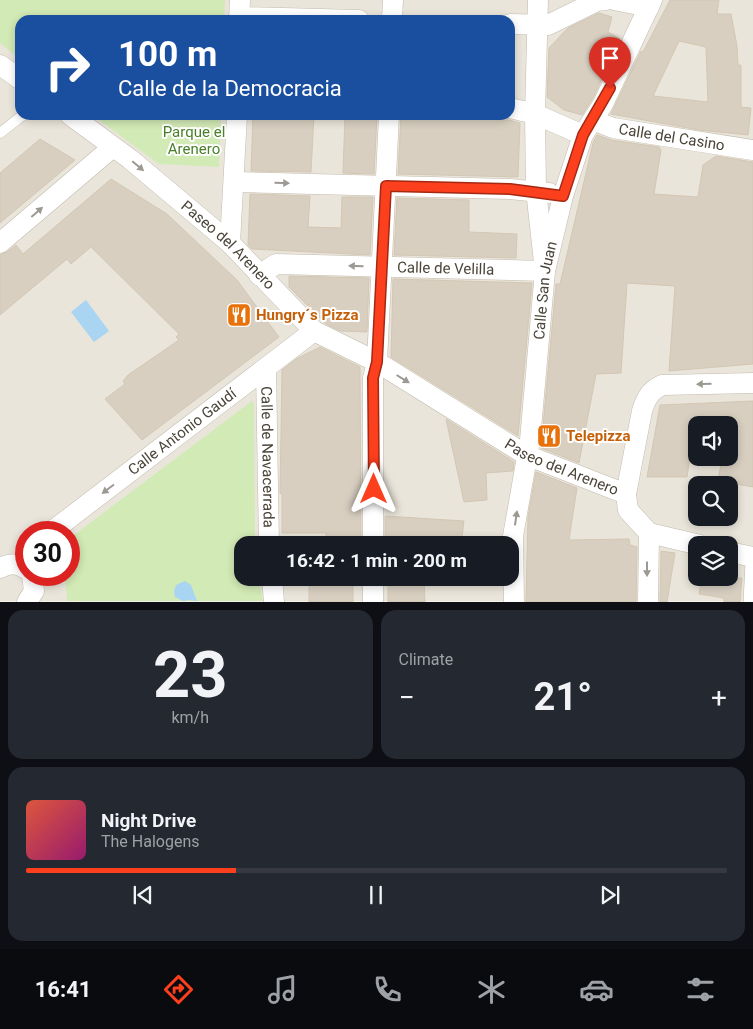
<!DOCTYPE html>
<html lang="en">
<head>
<meta charset="utf-8">
<style>
  :root { --surface:#171b24; --page:#242831; --text:#f1f3f6; --muted:#9ea1a6; --line:#363941; --accent:#fc3f1d }
  body { margin:0; font-family:Roboto,sans-serif; background:var(--page); color:var(--text); height:100vh; display:flex; flex-direction:column; font-size:19px; white-space:nowrap }
  * { box-sizing:border-box; margin:0 }
  p { font-size:16px; color:var(--muted) }
  .icon { flex:none; width:28px; height:28px; fill:none; stroke:currentColor; stroke-width:2; stroke-linecap:round; stroke-linejoin:round }
  .map { position:relative; height:602px; overflow:hidden }
  .drawer { display:flex; flex-direction:column; gap:8px; padding:8px; background:#0d0f14; flex:1 }
  .drawer>* { flex:none }
  .hud { position:absolute; left:15px; top:15px; width:500px; height:105px; border-radius:15px; box-shadow:0 2px 8px #0003; background:#1a4fa0; color:#fff; overflow:hidden }
  .fabs { position:absolute; left:688px; top:416px; display:grid; gap:10px }
  .fabs a { display:grid; place-items:center; width:50px; height:50px; border-radius:10px; background:var(--surface); box-shadow:0 2px 8px #0003; font-size:25px }
  .speed { position:absolute; left:15px; top:521px; display:flex; gap:10px; font-size:25px; font-weight:700; text-align:center }
  .speed>* { display:grid; place-content:center; width:65px; height:65px; border-radius:50%; background:var(--surface); box-shadow:0 2px 8px #0003; line-height:1 }
  .speed .limit { border:8px solid #d22; background:#fff; color:#111 }
  .pin { position:absolute; display:grid; place-items:center; width:42px; height:42px; color:#fff; margin:-51px -21px; border-radius:50% 50% 50% 0; rotate:-45deg; box-shadow:0 0 5px #0007 }
  .pin .icon { rotate:45deg }
  .me { position:absolute; width:55px; margin:-28px; rotate:0deg; stroke-linejoin:round; filter:drop-shadow(0 0 4px #0008) }
  .turn { display:flex; align-items:center; gap:18px; height:105px; padding:0 20px; font-size:22px }
  .turn .icon { width:65px; height:65px; stroke-width:2.5 }
  .turn b { display:block; font-size:35px; line-height:42px }
  .big { font-size:38px; font-weight:700; line-height:1.1 }
  .drawer .card { flex:1; display:flex; flex-direction:column; justify-content:center; gap:8px; min-width:0; padding:0 18px; border-radius:15px; background:var(--page) }
  .drawer .dial { align-items:center; gap:0 }
  .dial b { font-size:65px; line-height:1 }
  .song { display:flex; align-items:center; gap:15px }
  .cover { width:60px; height:60px; border-radius:8px; background:linear-gradient(135deg,hsl(10 70% 55%),hsl(320 70% 35%)) }
  .played { height:5px; border-radius:2px; background:linear-gradient(90deg,var(--accent) 30%,var(--line) 30%) }
  .keys { display:flex; justify-content:space-around; direction:ltr }
  .heat { display:flex; justify-content:space-between; align-items:center; font-size:28px; direction:ltr }
  .drawer .tiles { flex:1; display:grid; gap:8px; grid-template-columns:1fr 1fr }
  .card:last-child { grid-column:span 2 }
  .trip { position:absolute; left:234px; top:536px; width:285px; height:50px; border-radius:15px; background:var(--surface); box-shadow:0 2px 8px #0003; font-weight:700; line-height:50px; text-align:center }
  .tab-bar { display:flex; height:80px; justify-content:space-around; align-items:center; background:#090b0e; color:var(--muted) }
  .tab-bar .icon { width:35px; height:35px }
  .tab-bar .on { color:var(--accent) }
  .tab-bar b { font-size:22px; color:var(--text) }
  .map>svg:first-child { display:block }
</style>
</head>
<body>
<div class="map">
<svg width="753" height="602" viewBox="0 0 753 602">
  <rect width="100%" height="100%" fill="#f6f3ec"/>
  <path fill="#eae5da" fill-rule="evenodd" d="M 0,0 L 753,0 L 753,601 L 0,601 ZM 20,20 L 510,20 L 510,115 L 20,115 ZM 696,425 L 729,425 L 729,458 L 696,458 ZM 696,485 L 729,485 L 729,518 L 696,518 ZM 26,532 L 69,532 L 69,575 L 26,575 ZM 242,545 L 510,545 L 510,578 L 242,578 ZM 696,545 L 729,545 L 729,578 L 696,578 Z"/>
  <g fill="#d2eab5">
    <polygon points="0,0 225,0 224,20 20,20 20,59 0,43"/>
    <polygon points="92,115 221,115 219,167 159,164"/>
    <polygon points="252,401 254,404 255,545 242,545 242,578 258,578 263,601 67,601 65,575 69,575 70,538"/>
  </g>
  <g fill="#a9d4f2">
    <polygon points="86,300 109,331 94,342 71,312"/>
    <polygon points="185,581 191,585 197,601 189,600 183,601 175,597 174,591 176,585"/>
  </g>
  <g fill="#d8cfc1" stroke="#d3c7b4" fill-rule="evenodd">
    <path d="M 670,0 L 719,0 L 717,14 L 731,14 L 737,46 L 738,65 L 741,65 L 741,107 L 751,108 L 748,135 L 699,130 L 611,114 L 641,51 L 643,52 ZM 679,41 L 706,47 L 708,102 L 653,96 Z"/>
    <polygon points="599,13 612,17 608,32 620,39 593,98 582,115 564,110 547,97 549,48 568,28"/>
    <polygon points="253,115 314,115 311,172 251,171"/>
    <polygon points="345,115 377,115 374,174 343,173"/>
    <polygon points="401,116 509,120 520,123 518,177 398,174"/>
    <polygon points="597,135 611,140 659,147 661,150 654,194 698,197 703,165 716,156 753,162 753,364 669,371 675,286 627,283 621,373 596,374 579,463 541,448 556,284 560,284 593,143"/>
    <polygon points="40,139 75,160 0,223 0,173"/>
    <polygon points="111,179 167,214 237,280 279,337 142,440 105,399 125,384 123,381 128,375 179,340 176,337 179,334 91,247 71,264 67,259 0,315 0,255 7,252 16,245 23,254"/>
    <polygon points="250,194 310,196 308,227 341,228 342,197 373,197 370,255 252,249 248,245"/>
    <polygon points="397,198 469,200 469,232 517,234 516,258 394,255"/>
    <polygon points="289,276 369,278 367,332 340,331 326,324 289,287"/>
    <polygon points="393,279 532,283 518,436 391,357"/>
    <polygon points="320,347 360,367 361,545 326,545 326,533 282,533 282,494 280,493 282,370 296,359"/>
    <polygon points="753,401 753,487 718,481 722,458 729,458 729,425 696,425 696,443 692,443 687,477 647,477 660,405"/>
    <polygon points="446,419 514,462 513,471 486,473 487,500 464,502"/>
    <polygon points="536,472 577,488 569,540 629,539 630,545 637,547 636,602 526,602 528,517"/>
    <polygon points="385,516 464,521 461,545 385,545"/>
    <polygon points="661,551 675,553 667,602 660,602"/>
    <rect x="309" y="578" width="44" height="24"/>
    <polygon points="388,578 424,578 425,602 388,602"/>
    <polygon points="702,578 742,578 740,602 724,602 724,598 699,594"/>
  </g>
  <g fill="none" stroke-linecap="round" stroke-linejoin="round">
    <defs>
      <polyline id="service" points="0,133 23,115"/>
      <polyline id="pedestrian" points="751,602 753,564"/>
      <g id="minor">
        <polyline points="614,0 649,7"/>
        <polyline points="240,17 359,20"/>
        <polyline points="239,20 240,0"/>
        <polyline points="392,20 393,0"/>
        <polyline points="510,24 548,25 597,1 606,0"/>
        <polyline points="0,65 20,79"/>
        <polyline points="510,108 535,114 583,135"/>
        <path id="s1" d="M 70,115 L 130,159 L 230,243 L 314,331 L 377,362 L 526,455 L 626,494"/>
        <path id="s2" d="M 593,120 L 613,128 L 753,150"/>
        <polyline points="234,182 510,189 549,193"/>
        <polyline points="0,243 113,147"/>
        <polyline points="230,243 237,115"/>
        <path id="s3" d="M 259,275 L 276,264 L 545,271 L 536,190 L 535,114 L 538,0"/>
        <path id="s4" d="M 266,369 L 269,545"/>
        <path id="s5" d="M 51,532 L 314,331"/>
        <polyline points="649,533 700,545"/>
        <polyline points="373,545 373,378 377,362 389,115"/>
        <polyline points="729,552 753,557"/>
        <path d="M 0,568 C 10,563 17,563 26,569"/>
        <polyline points="272,578 274,602"/>
        <polyline points="27,602 34,591 32,575"/>
        <polyline points="373,602 373,578"/>
        <path id="s6" d="M 514,602 L 513,536 L 530,440 L 545,271 L 563,196 L 583,135 L 603,104 L 652,0"/>
        <path d="M 648,602 L 649,533 L 628,510 L 626,494 L 642,411 C 646,398 650,391 662,385 L 753,383"/>
      </g>
    </defs>
    <use href="#service" stroke="#c2bbae" stroke-width="11"/>
    <use href="#pedestrian" stroke="#c2bbae" stroke-width="16"/>
    <use href="#minor" stroke="#c2bbae" stroke-width="21"/>
    <use href="#service" stroke="#fff" stroke-width="10"/>
    <use href="#pedestrian" stroke="#fff" stroke-width="15"/>
    <use href="#minor" stroke="#fff" stroke-width="20"/>
  </g>
  <defs><path id="oneway-solid" d="M-6-.8H1V-3.2L6.5 0L1 3.2V.8H-6Z" transform="scale(1.25)"/></defs>
  <g fill="#9c9892">
    <use href="#oneway-solid" transform="translate(138 166) rotate(40)"/>
    <use href="#oneway-solid" transform="translate(282 183) rotate(1)"/>
    <use href="#oneway-solid" transform="translate(37 212) rotate(-41)"/>
    <use href="#oneway-solid" transform="translate(356 266) rotate(-178)"/>
    <use href="#oneway-solid" transform="translate(403 379) rotate(32)"/>
    <use href="#oneway-solid" transform="translate(704 384) rotate(179)"/>
    <use href="#oneway-solid" transform="translate(108 489) rotate(143)"/>
    <use href="#oneway-solid" transform="translate(516 518) rotate(-82)"/>
    <use href="#oneway-solid" transform="translate(647 569) rotate(90)"/>
  </g>
  <g fill="none" stroke-linecap="round" stroke-linejoin="round">
    <defs>
      <polyline id="route" points="374,489 373,378 377,362 386,186 510,189 563,196 583,135 610,88"/>
    </defs>
    <use href="#route" stroke="#a42913" stroke-width="12"/>
    <use href="#route" stroke="#fc3f1d" stroke-width="9"/>
  </g>
  <defs>
    <symbol id="restaurant-square" viewBox="-11 -11 22 22"><rect x="-9" y="-9" width="18" height="18" rx="4" fill="#e8710a" stroke="#fff"/><path d="M-5-6h1v4h1v-4h1v4h1v-4h1v5L-1.5 .5V6h-2V.5L-5-1ZM5-6V6H3V1.5H1.5Q1.5-4 5-6Z" fill="#fff"/></symbol>
  </defs>
  <g fill-rule="evenodd">
    <use href="#restaurant-square" x="225" y="301" width="28" height="28"/>
    <use href="#restaurant-square" x="535" y="422" width="28" height="28"/>
  </g>
  <g text-anchor="middle" dominant-baseline="central" stroke-width="4" stroke-linejoin="round" paint-order="stroke">
    <g font-size="15" fill="#4a7f2a" stroke="#fff">
      <text x="194" y="132">Parque el<tspan x="194" dy="17">Arenero</tspan></text>
    </g>
    <g font-size="15" fill="#4b4439" stroke="#fff">
      <text stroke="none"><textPath href="#s2" startOffset="81">Calle del Casino</textPath></text>
      <text stroke="none"><textPath href="#s1" startOffset="205">Paseo del Arenero</textPath></text>
      <text stroke="none"><textPath href="#s3" startOffset="190">Calle de Velilla</textPath></text>
      <text stroke="none"><textPath href="#s6" startOffset="314">Calle San Juan</textPath></text>
      <text stroke="none"><textPath href="#s5" startOffset="165">Calle Antonio Gaudí</textPath></text>
      <text stroke="none"><textPath href="#s4" startOffset="88">Calle de Navacerrada</textPath></text>
      <text stroke="none"><textPath href="#s1" startOffset="610">Paseo del Arenero</textPath></text>
    </g>
    <g font-size="15" font-weight="bold" fill="#c56008" stroke="#fff" text-anchor="start">
      <text x="256" y="315">Hungry´s Pizza</text>
      <text x="566" y="436">Telepizza</text>
    </g>
  </g>
</svg>
<div class="fabs">
<a><svg class="icon" aria-label="sound" viewBox="0 0 24 24"><path d="M4 9h4l5-4v14l-5-4H4zM17 9q2 3 0 6"/></svg></a>
<a><svg class="icon" aria-label="search" viewBox="0 0 24 24"><circle cx="10" cy="10" r="6"/><path d="M15 15l6 6"/></svg></a>
<a><svg class="icon" aria-label="layers" viewBox="0 0 24 24"><path d="M12 4l9 5-9 5-9-5zM3 14l9 5 9-5"/></svg></a>
</div>
<div class="speed"><div class="limit">30</div></div>
<div class="pin" style="left:610px;top:88px;background:#d93025"><svg class="icon" aria-label="arrive" viewBox="0 0 24 24"><path d="M6 21V4h12l-3 4 3 4H6"/></svg></div>
<svg class="me" style="left:374px;top:489px" viewBox="-20 -20 40 40"><path d="M0-17L14 15 0 8-14 15z" fill="#fc3f1d" stroke="#fff" stroke-width="4"/></svg>
<div class="trip">16:42 · 1 min · 200 m</div>
<div class="hud">
<div class="turn"><svg class="icon" aria-label="right" viewBox="0 0 24 24"><path d="M7 20v-9h11M14 6l5 5-5 5"/></svg><div><b>100 m</b>Calle de la Democracia</div></div>
</div>
</div>
<section class="drawer">
<div class="tiles">
<div class="card dial"><b>23</b><p>km/h</p></div>
<div class="card"><p>Climate</p>
<div class="heat"><a>−</a><b class="big">21°</b><a>+</a></div>
</div>
<div class="card">
<div class="song"><i class="cover"></i><div><b>Night Drive</b><p>The Halogens</p></div></div>
<div class="played"></div>
<div class="keys"><svg class="icon" aria-label="previous" viewBox="0 0 24 24"><path d="M18 5L8 12l10 7zM5 5v14"/></svg><svg class="icon" aria-label="pause" viewBox="0 0 24 24"><path d="M8 5v14M16 5v14"/></svg><svg class="icon" aria-label="next" viewBox="0 0 24 24"><path d="M6 5l10 7-10 7zM19 5v14"/></svg></div>
</div>
</div>
</section>
<nav class="tab-bar">
<b>16:41</b>
<svg class="icon on" aria-label="directions" viewBox="0 0 24 24"><path d="M12 3l9 9-9 9-9-9zM9 14v-3h6M13 9l2 2-2 2"/></svg>
<svg class="icon" aria-label="music" viewBox="0 0 24 24"><path d="M9 18V5l10-2v13"/><circle cx="6" cy="18" r="3"/><circle cx="16" cy="16" r="3"/></svg>
<svg class="icon" aria-label="phone" viewBox="0 0 24 24"><path d="M5 4h4l2 5-3 2q2 4 5 5l2-3 5 2v4C11 20 4 13 5 4z"/></svg>
<svg class="icon" aria-label="climate" viewBox="0 0 24 24"><path d="M12 3v18M4 7l16 10M4 17L20 7"/></svg>
<svg class="icon" aria-label="car" viewBox="0 0 24 24"><path d="M5 17H2v-5l4-1 3-4h7l3 4 3 1v5h-3M9 17h6M6 11h13"/><circle cx="7" cy="17" r="2"/><circle cx="17" cy="17" r="2"/></svg>
<svg class="icon" aria-label="filters" viewBox="0 0 24 24"><path d="M4 7h16M4 17h16"/><circle cx="9" cy="7" r="2"/><circle cx="15" cy="17" r="2"/></svg>
</nav>
</body>
</html>
